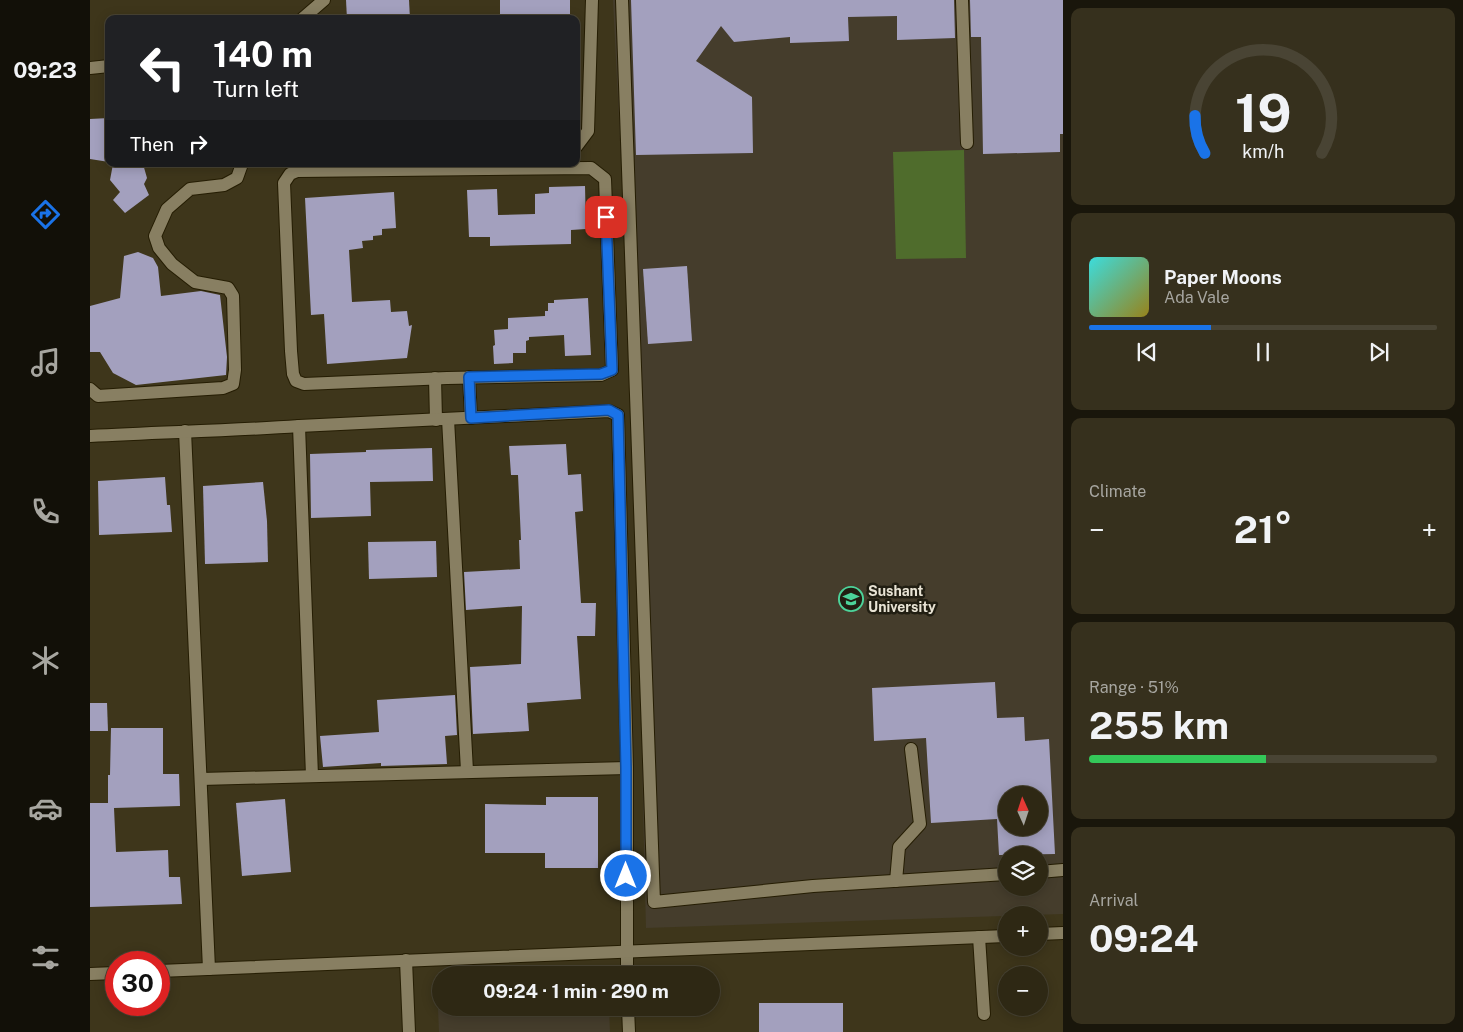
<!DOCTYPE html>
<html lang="en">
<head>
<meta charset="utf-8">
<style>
  :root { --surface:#2e2814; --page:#36301d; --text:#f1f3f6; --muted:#a7a6a0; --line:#494434; --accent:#1a73e8 }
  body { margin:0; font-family:"Public Sans",sans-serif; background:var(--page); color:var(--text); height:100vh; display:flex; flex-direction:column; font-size:19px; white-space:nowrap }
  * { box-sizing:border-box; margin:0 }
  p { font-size:16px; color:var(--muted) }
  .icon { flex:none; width:28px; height:28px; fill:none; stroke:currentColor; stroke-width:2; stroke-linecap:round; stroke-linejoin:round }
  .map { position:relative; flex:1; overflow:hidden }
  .drawer { display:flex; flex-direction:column; gap:8px; padding:8px; background:#19160b; width:400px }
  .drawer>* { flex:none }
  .banner { position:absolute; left:15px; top:15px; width:475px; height:152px; border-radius:10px; box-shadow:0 2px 12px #0003,0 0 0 1px var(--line); background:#202124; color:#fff; overflow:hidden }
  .needle { width:32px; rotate:357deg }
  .controls { position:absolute; left:908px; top:786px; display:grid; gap:10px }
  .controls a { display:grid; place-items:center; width:50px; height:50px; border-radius:50%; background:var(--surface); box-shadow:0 2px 12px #0003,0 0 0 1px var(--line); font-size:25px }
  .speed { position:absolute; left:15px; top:951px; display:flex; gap:10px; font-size:25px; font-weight:700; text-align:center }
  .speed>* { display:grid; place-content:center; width:65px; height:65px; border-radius:50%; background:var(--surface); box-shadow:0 2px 12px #0003,0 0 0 1px var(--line); line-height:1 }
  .speed .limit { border:8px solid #d22; background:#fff; color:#111 }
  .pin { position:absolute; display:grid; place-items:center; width:42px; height:42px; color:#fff; margin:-21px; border-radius:10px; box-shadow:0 2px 8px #0006 }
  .me { position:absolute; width:55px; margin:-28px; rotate:0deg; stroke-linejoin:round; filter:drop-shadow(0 0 4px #0008) }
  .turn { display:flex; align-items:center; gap:18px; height:105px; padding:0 25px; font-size:22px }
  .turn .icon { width:65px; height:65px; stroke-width:2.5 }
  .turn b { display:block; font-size:35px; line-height:42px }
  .then { display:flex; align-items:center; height:48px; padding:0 25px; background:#0003; gap:10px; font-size:19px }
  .big { font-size:38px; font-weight:700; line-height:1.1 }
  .drawer .tile { flex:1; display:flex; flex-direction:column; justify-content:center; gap:8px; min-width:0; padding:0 18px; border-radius:10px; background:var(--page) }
  .drawer .dial { align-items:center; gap:0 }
  .dial svg { height:130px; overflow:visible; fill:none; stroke:var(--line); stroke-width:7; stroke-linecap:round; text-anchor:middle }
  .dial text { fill:var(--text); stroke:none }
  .song { display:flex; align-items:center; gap:15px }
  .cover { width:60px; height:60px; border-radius:8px; background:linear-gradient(135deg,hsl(180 70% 55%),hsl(50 70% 35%)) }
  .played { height:5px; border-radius:2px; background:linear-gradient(90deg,var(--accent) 35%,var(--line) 35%) }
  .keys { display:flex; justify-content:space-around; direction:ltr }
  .heat { display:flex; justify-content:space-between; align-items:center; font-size:28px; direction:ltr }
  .charge { height:8px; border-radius:4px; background:linear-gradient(90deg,#34c759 51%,var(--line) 0) }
  .trip { position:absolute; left:342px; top:966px; width:288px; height:50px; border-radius:25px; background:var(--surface); box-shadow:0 2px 12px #0003,0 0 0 1px var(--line); font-weight:700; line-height:50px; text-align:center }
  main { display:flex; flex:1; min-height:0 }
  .menu { display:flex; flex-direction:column; width:90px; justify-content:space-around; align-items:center; background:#121008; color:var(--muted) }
  .menu .icon { width:35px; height:35px }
  .menu .current { color:var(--accent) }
  .menu b { font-size:22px; color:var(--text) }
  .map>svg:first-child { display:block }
</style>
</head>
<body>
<main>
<nav class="menu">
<b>09:23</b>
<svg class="icon current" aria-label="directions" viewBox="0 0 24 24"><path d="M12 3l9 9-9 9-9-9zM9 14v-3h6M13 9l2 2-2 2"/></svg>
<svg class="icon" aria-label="music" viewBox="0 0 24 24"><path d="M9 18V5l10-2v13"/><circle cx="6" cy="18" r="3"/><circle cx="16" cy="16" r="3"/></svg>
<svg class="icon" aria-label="phone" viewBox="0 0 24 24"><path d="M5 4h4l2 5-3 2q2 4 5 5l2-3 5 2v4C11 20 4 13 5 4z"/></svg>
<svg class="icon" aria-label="climate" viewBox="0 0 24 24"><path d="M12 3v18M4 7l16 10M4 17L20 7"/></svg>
<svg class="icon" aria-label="car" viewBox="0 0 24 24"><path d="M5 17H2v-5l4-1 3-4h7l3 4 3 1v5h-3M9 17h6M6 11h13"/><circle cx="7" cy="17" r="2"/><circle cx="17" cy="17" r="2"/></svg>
<svg class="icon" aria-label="filters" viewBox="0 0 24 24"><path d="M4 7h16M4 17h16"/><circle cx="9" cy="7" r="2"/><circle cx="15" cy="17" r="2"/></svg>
</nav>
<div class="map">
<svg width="973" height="1032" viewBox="0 0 973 1032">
  <rect width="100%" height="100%" fill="#3e361b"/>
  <g fill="#453d2c" fill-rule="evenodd">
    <path d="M 523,0 L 973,0 L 973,914 L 556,928 L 543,402 ZM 916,795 L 949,795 L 949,828 L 916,828 ZM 916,855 L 949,855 L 949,888 L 916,888 Z"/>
    <polygon points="401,1008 519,1008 520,1032 349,1032 348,1009"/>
  </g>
  <polygon fill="#4f6c2c" points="874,150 876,258 806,259 803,152"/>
  <g fill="#a3a0be" fill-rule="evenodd">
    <polygon points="256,0 319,0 320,19 257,19"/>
    <rect x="410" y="0" width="70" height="19"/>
    <polygon points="541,0 864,0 865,38 807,40 807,16 758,17 759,41 700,43 700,37 644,42 631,26 606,61 662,97 663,153 546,155"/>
    <polygon points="880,0 973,0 973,134 970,134 970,152 893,154 891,37 881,37"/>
    <polygon points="19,118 19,162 0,159 0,119"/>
    <polygon points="23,164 53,164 57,178 54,184 59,195 35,213 23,200 30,192 20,180"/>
    <polygon points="495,186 496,229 481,230 481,244 400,246 400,237 379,237 377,190 407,189 408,215 445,214 445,194 459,193 459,187"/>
    <polygon points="304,192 306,228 292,229 292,235 283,236 283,240 272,241 273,248 259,250 262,302 300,300 301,312 317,311 319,326 322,325 317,358 237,364 234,314 221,315 215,198"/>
    <polygon points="48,252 63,258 68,267 71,296 111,291 130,295 137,357 136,375 46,385 23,373 10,352 0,352 0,306 30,298 34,256"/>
    <polygon points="597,266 602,341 558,344 553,269"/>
    <polygon points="498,298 501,355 475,356 474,335 439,337 439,340 436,341 436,353 423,353 423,363 404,364 403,346 405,345 404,330 418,329 418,318 455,316 455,311 458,311 458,303 464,303 464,300"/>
    <polygon points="476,444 478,475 491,474 493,511 485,512 491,603 506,603 505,636 487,636 491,699 437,703 439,731 383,734 380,667 431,664 432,606 376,610 374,572 430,569 429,540 431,540 428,475 421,475 419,446"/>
    <polygon points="342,448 343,481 280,482 281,516 221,518 220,454 276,452 276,450"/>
    <polygon points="75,477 77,505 80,505 82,532 9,535 8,481"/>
    <polygon points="173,482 177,521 178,562 115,564 113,486"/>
    <polygon points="346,541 347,577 279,579 278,542"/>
    <path d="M 905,682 L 907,718 L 934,717 L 935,741 L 959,739 L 965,854 L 909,855 L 907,819 L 841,823 L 836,738 L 784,741 L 782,688 ZM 916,795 L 949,795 L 949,828 L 916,828 Z"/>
    <polygon points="365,695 367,735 355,736 357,764 291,766 291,763 233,767 230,736 289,732 287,700"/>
    <polygon points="0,703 17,703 18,731 0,731"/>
    <polygon points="21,728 73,728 73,774 89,774 90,806 24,808 26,852 78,850 79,877 90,877 92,904 0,907 0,803 18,803 18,775 20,775"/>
    <polygon points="456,797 508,797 508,868 455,868 455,853 395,853 395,804 456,805"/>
    <polygon points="195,799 201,872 152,876 146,803"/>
    <rect x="669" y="1003" width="84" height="29"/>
  </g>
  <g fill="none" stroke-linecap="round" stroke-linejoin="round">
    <defs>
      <g id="service">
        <polyline points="532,0 564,902 723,886 916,874"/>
        <polyline points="872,0 877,143"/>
        <polyline points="949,872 973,870"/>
        <polyline points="806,881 809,847 830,824 821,749"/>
        <polyline points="889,937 894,1014"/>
      </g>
      <g id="minor">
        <polyline points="212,19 234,0"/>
        <polyline points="0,68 19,66"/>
        <polyline points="486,147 498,131 502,0"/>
        <polygon points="501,168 515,179 522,370 511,375 357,378 214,384 206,381 203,374 201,351 194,183 200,174 207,171"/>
        <polyline points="379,377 381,418"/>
        <polyline points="345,378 346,420"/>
        <polyline points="0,389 8,396 133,388 143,384 145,370 143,296 138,288 105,282 82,264 69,248 65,236 77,209 100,189 134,185 147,178 152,164"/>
        <polyline points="358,419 377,771"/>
        <polyline points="209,426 222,776"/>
        <polyline points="95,431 119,969"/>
        <path d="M 0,436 C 70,432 139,431 209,426 L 519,411 L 528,415 L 537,768 L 537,975"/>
        <polyline points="111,779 537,768"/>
        <polyline points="316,960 319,1032"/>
        <polyline points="538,1008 539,1032"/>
      </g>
      <g id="tertiary">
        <polyline points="949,934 973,933"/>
        <polyline points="69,971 916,936"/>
        <polyline points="0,974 26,973"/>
      </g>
    </defs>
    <use href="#service" stroke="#251d03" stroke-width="14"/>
    <use href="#minor" stroke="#251d03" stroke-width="14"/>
    <use href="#tertiary" stroke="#251d03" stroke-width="14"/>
    <use href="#service" stroke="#887f62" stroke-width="12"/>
    <use href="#minor" stroke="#887f62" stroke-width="12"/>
    <use href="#tertiary" stroke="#887f62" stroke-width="12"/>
  </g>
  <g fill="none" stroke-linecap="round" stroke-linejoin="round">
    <defs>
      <polyline id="route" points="516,217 522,370 511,374 379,377 381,418 519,410 528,415 536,768 536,876"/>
    </defs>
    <use href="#route" stroke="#114b97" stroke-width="12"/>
    <use href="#route" stroke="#1a73e8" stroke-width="9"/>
  </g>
  <defs>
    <symbol id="university-ring" viewBox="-11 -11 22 22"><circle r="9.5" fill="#211e12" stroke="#4cd39a" stroke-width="1.5"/><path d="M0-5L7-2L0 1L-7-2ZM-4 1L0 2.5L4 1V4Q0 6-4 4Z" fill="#4cd39a"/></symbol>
  </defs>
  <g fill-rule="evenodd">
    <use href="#university-ring" x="747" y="585" width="28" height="28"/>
  </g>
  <g text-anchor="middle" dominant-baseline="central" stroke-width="5" stroke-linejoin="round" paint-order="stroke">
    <g font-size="14" font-weight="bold" fill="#e8e3d4" stroke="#211e12" text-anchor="start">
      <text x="778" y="591">Sushant<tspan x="778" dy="16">University</tspan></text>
    </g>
  </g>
</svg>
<div class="controls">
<a><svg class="needle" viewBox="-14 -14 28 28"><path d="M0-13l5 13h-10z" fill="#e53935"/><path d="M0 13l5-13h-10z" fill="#a7a6a0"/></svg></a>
<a><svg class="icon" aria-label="layers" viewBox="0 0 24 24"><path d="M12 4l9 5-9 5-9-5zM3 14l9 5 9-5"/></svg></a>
<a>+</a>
<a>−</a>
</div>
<div class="speed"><div class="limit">30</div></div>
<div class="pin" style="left:516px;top:217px;background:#d93025"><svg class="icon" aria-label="arrive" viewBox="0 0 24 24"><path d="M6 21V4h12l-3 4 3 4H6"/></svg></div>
<svg class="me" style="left:536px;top:876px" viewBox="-20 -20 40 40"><circle r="17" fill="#1a73e8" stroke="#fff" stroke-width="3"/><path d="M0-11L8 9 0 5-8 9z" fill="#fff"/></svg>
<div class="trip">09:24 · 1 min · 290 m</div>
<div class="banner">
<div class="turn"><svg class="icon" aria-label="left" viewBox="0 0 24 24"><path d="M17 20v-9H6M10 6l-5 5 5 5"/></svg><div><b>140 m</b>Turn left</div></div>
<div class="then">Then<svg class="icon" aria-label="right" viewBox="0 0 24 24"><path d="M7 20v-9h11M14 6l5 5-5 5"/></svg></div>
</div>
</div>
<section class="drawer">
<div class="tile dial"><svg viewBox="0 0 100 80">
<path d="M14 69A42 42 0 1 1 86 69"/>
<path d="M14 69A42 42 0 0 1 8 46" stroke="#1a73e8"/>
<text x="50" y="56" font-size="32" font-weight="700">19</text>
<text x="50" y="72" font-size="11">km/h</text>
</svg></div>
<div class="tile">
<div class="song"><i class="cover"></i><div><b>Paper Moons</b><p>Ada Vale</p></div></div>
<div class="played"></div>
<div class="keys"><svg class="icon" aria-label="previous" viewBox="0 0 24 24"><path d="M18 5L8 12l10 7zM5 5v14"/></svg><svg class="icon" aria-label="pause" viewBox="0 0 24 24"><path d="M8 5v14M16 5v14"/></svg><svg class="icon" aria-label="next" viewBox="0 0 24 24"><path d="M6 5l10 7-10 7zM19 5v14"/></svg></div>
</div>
<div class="tile"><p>Climate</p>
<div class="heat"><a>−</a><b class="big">21°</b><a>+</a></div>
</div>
<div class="tile"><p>Range · 51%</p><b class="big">255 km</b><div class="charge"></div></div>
<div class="tile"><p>Arrival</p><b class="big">09:24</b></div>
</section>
</main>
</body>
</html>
